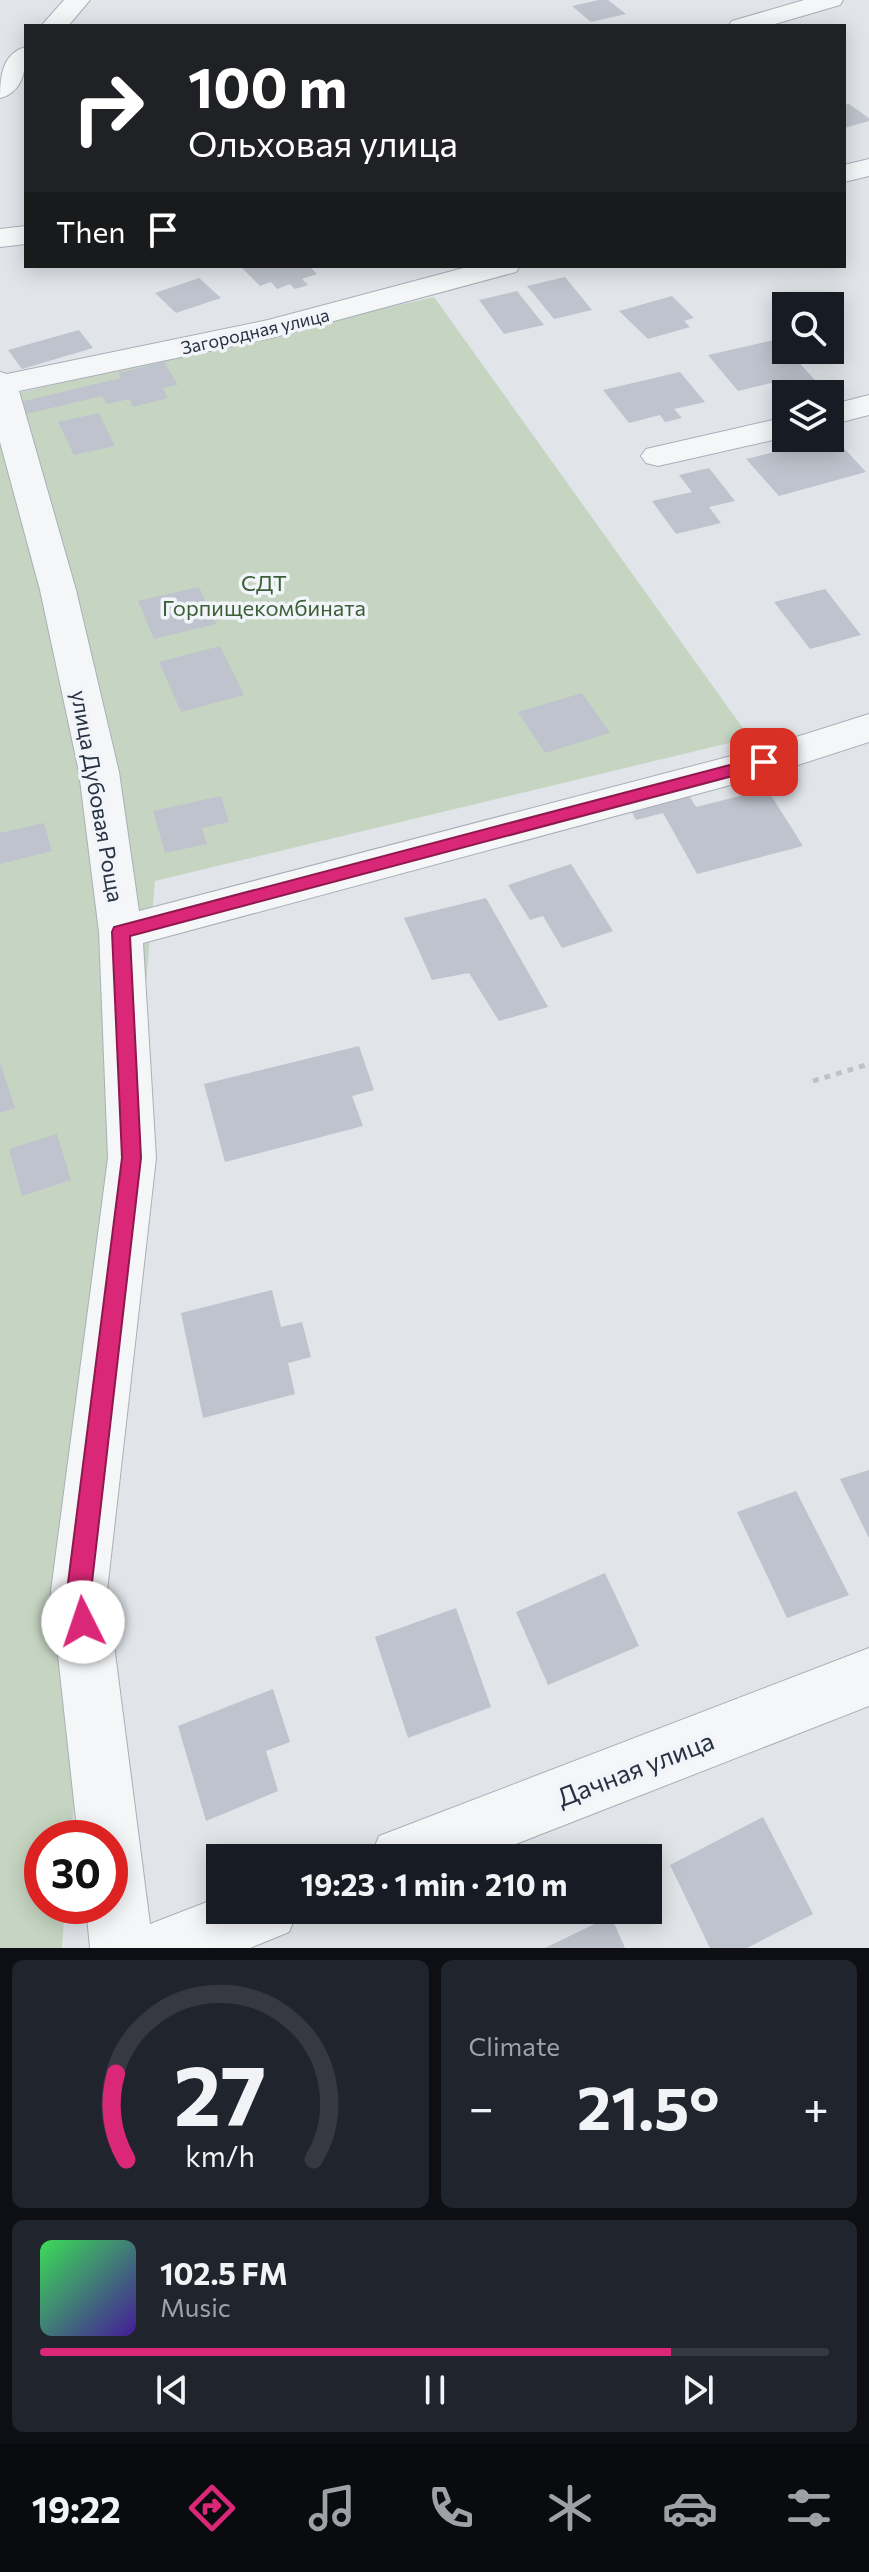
<!DOCTYPE html>
<html lang="en">
<head>
<meta charset="utf-8">
<style>
  :root { --surface:#171b24; --page:#20242c; --text:#f1f3f6; --muted:#9ea1a6; --line:#363941; --accent:#db2777 }
  body { margin:0; font-family:Commissioner,sans-serif; background:var(--page); color:var(--text); height:100vh; display:flex; flex-direction:column; font-size:30px; white-space:nowrap }
  * { box-sizing:border-box; margin:0 }
  p { font-size:26px; color:var(--muted) }
  .icon { flex:none; width:44px; height:44px; fill:none; stroke:currentColor; stroke-width:2; stroke-linecap:round; stroke-linejoin:round }
  .map { position:relative; height:1948px; overflow:hidden }
  .side { display:flex; flex-direction:column; gap:12px; padding:12px; background:#0d0f14; flex:1 }
  .side>* { flex:none }
  .hud { position:absolute; left:24px; top:24px; width:822px; height:244px; border-radius:0px; box-shadow:0 4px 20px #0003; background:#202124; color:#fff; overflow:hidden }
  .controls { position:absolute; left:772px; top:292px; display:grid; gap:16px }
  .controls a { display:grid; place-items:center; width:72px; height:72px; border-radius:0px; background:var(--surface); box-shadow:0 4px 20px #0003; font-size:40px }
  .speed { position:absolute; left:24px; top:1820px; display:flex; gap:16px; font-size:40px; font-weight:700; text-align:center }
  .speed>* { display:grid; place-content:center; width:104px; height:104px; border-radius:50%; background:var(--surface); box-shadow:0 4px 20px #0003; line-height:1 }
  .speed .limit { border:12px solid #d22; background:#fff; color:#111 }
  .pin { position:absolute; display:grid; place-items:center; width:68px; height:68px; color:#fff; margin:-34px; border-radius:16px; box-shadow:0 4px 12px #0006 }
  .me { position:absolute; width:88px; margin:-44px; rotate:356deg; stroke-linejoin:round; filter:drop-shadow(0 0 6px #0008) }
  .turn { display:flex; align-items:center; gap:28px; height:168px; padding:0 32px; font-size:36px }
  .turn .icon { width:104px; height:104px; stroke-width:2.5 }
  .turn b { display:block; font-size:56px; line-height:68px }
  .then { display:flex; align-items:center; height:76px; padding:0 32px; background:#0003; gap:16px; font-size:30px }
  .big { font-size:60px; font-weight:700; line-height:1.1 }
  .side .card { flex:1; display:flex; flex-direction:column; justify-content:center; gap:12px; min-width:0; padding:0 28px; border-radius:12px; background:var(--page) }
  .side .dial { align-items:center; gap:0 }
  .dial svg { height:208px; overflow:visible; fill:none; stroke:var(--line); stroke-width:7; stroke-linecap:round; text-anchor:middle }
  .dial text { fill:var(--text); stroke:none }
  .song { display:flex; align-items:center; gap:24px }
  .cover { width:96px; height:96px; border-radius:12px; background:linear-gradient(135deg,hsl(130 70% 55%),hsl(260 70% 35%)) }
  .played { height:8px; border-radius:4px; background:linear-gradient(90deg,var(--accent) 80%,var(--line) 80%) }
  .keys { display:flex; justify-content:space-around; direction:ltr }
  .heat { display:flex; justify-content:space-between; align-items:center; font-size:44px; direction:ltr }
  .side .tiles { flex:1; display:grid; gap:12px; grid-template-columns:1fr 1fr }
  .card:last-child { grid-column:span 2 }
  .trip { position:absolute; left:206px; top:1844px; width:456px; height:80px; border-radius:0px; background:var(--surface); box-shadow:0 4px 20px #0003; font-weight:700; line-height:80px; text-align:center }
  .tabs { display:flex; height:128px; justify-content:space-around; align-items:center; background:#090b0e; color:var(--muted) }
  .tabs .icon { width:56px; height:56px }
  .tabs .active { color:var(--accent) }
  .tabs b { font-size:36px; color:var(--text) }
  .map>svg:first-child { display:block }
</style>
</head>
<body>
<div class="map">
<svg width="869" height="1948" viewBox="0 0 869 1948">
  <rect width="100%" height="100%" fill="#e1e5ea"/>
  <polygon fill="#c6d5c2" points="434,297 750,738 155,881 71,1838 42,1838 42,1906 65,1906 62,1948 0,1948 0,397"/>
  <g fill="#bec3cd">
    <polygon points="599,0 608,0 626,14 591,22 572,6"/>
    <polygon points="849,104 869,118 869,121 844,128 844,105"/>
    <polygon points="240,266 309,266 317,274 302,279 308,285 295,289 290,284 277,289 271,282 260,286"/>
    <polygon points="565,277 592,310 554,319 527,286"/>
    <polygon points="199,278 221,298 176,313 155,293"/>
    <polygon points="517,291 544,325 504,334 479,300"/>
    <polygon points="672,296 694,318 684,321 690,327 648,339 619,311"/>
    <polygon points="79,330 93,348 22,369 8,350"/>
    <polygon points="778,339 822,388 786,394 776,382 738,391 708,355"/>
    <polygon points="164,362 178,385 163,388 168,398 133,407 129,399 107,404 102,396 26,414 20,402 121,378 118,373"/>
    <polygon points="680,372 705,402 674,409 682,418 665,422 660,415 629,423 603,390"/>
    <polygon points="99,413 115,446 74,455 58,422"/>
    <polygon points="830,433 866,472 779,496 746,459 790,448 783,439 830,438"/>
    <polygon points="709,468 735,501 709,507 721,523 676,534 652,501 692,492 679,475"/>
    <polygon points="199,587 216,624 154,639 138,601"/>
    <polygon points="825,589 861,635 810,649 774,602"/>
    <polygon points="220,646 244,695 181,712 159,662"/>
    <polygon points="582,693 610,733 545,753 518,712"/>
    <polygon points="683,785 696,807 767,789 803,846 697,874 663,813 636,820 625,799"/>
    <polygon points="221,796 229,822 202,828 207,844 165,853 153,811"/>
    <polygon points="44,823 52,851 0,864 0,833"/>
    <polygon points="571,864 613,931 562,948 543,916 530,920 508,885"/>
    <polygon points="486,898 548,1007 499,1021 469,973 432,980 404,918"/>
    <polygon points="359,1046 374,1090 352,1096 363,1126 225,1162 204,1084"/>
    <polygon points="0,1062 15,1108 0,1113"/>
    <polygon points="57,1134 71,1180 22,1196 9,1149"/>
    <polygon points="272,1290 281,1327 302,1322 311,1357 288,1363 295,1394 203,1418 181,1313"/>
    <polygon points="869,1470 869,1538 840,1479"/>
    <polygon points="796,1491 849,1595 787,1618 737,1512"/>
    <polygon points="605,1573 639,1646 548,1685 516,1612"/>
    <polygon points="456,1608 491,1707 408,1738 375,1637"/>
    <polygon points="273,1689 290,1742 266,1751 278,1791 206,1821 178,1726"/>
    <polygon points="763,1817 813,1914 747,1948 710,1948 670,1865"/>
    <polygon points="611,1916 625,1948 545,1948"/>
  </g>
  <g fill="none" stroke-linecap="round" stroke-linejoin="round">
    <defs>
      <g id="street">
        <polygon points="64,0 90,0 68,26 41,26"/>
        <polygon points="804,0 843,0 840,5 768,26 728,26 732,21"/>
        <path d="M 26,47 C 26,68 24,92 0,98 C 0,77 2,53 26,47 Z"/>
        <polygon points="869,159 869,176 844,182 844,165"/>
        <polygon points="26,226 26,244 0,247 0,229"/>
        <polygon points="471,266 520,266 516,272 271,338 19,391 76,590 119,772 139,911 758,749 869,714 869,742 764,776 143,943 156,1158 107,1591 150,1924 220,1897 220,1910 298,1910 289,1932 250,1948 90,1948 86,1906 110,1906 110,1838 78,1838 51,1591 108,1158 99,932 79,772 40,590 0,442 0,372 7,374 268,320"/>
        <polygon points="869,395 869,415 830,425 830,405"/>
        <polygon points="786,417 786,437 658,466 646,463 641,456 646,449"/>
        <polygon points="869,1648 869,1706 480,1858 370,1858 379,1836"/>
      </g>
    </defs>
    <use href="#street" stroke="#aaafb8" stroke-width="2"/>
    <polyline stroke="#bfc3c9" stroke-width="5" stroke-dasharray="6 6" stroke-linecap="butt" points="813,1081 869,1064"/>
    <use href="#street" fill="#f4f6f8" fill-rule="evenodd"/>
  </g>
  <polygon fill="#db2777" stroke="#8e194d" stroke-width="2" points="764,756 770,757 772,762 770,766 130,936 141,1158 91,1591 94,1622 91,1631 83,1634 74,1631 67,1591 122,1158 112,932 114,927"/>
  <g text-anchor="middle" dominant-baseline="central" stroke-width="7" stroke-linejoin="round" paint-order="stroke">
    <g font-size="18" fill="#293143" stroke="#f1f4f8">
      <text transform="translate(255 331) rotate(-13)">Загородная улица</text>
    </g>
    <g font-size="22" fill="#3c5f36" stroke="#f1f4f8">
      <text x="264" y="582">СДТ<tspan x="264" dy="25">Горпищекомбината</tspan></text>
    </g>
    <g font-size="22" fill="#293143" stroke="#f1f4f8">
      <text transform="translate(98 796) rotate(80)">улица Дубовая Роща</text>
    </g>
    <g font-size="26" fill="#293143" stroke="#f1f4f8">
      <text transform="translate(635 1768) rotate(-21)">Дачная улица</text>
    </g>
  </g>
</svg>
<div class="controls">
<a><svg class="icon" aria-label="search" viewBox="0 0 24 24"><circle cx="10" cy="10" r="6"/><path d="M15 15l6 6"/></svg></a>
<a><svg class="icon" aria-label="layers" viewBox="0 0 24 24"><path d="M12 4l9 5-9 5-9-5zM3 14l9 5 9-5"/></svg></a>
</div>
<div class="speed"><div class="limit">30</div></div>
<div class="pin" style="left:764px;top:762px;background:#d93025"><svg class="icon" aria-label="arrive" viewBox="0 0 24 24"><path d="M6 21V4h12l-3 4 3 4H6"/></svg></div>
<svg class="me" style="left:83px;top:1622px" viewBox="-20 -20 40 40"><circle r="19" fill="#fff"/><path d="M0-13L10 11 0 6-10 11z" fill="#db2777"/></svg>
<div class="trip">19:23 · 1 min · 210 m</div>
<div class="hud">
<div class="turn"><svg class="icon" aria-label="right" viewBox="0 0 24 24"><path d="M7 20v-9h11M14 6l5 5-5 5"/></svg><div><b>100 m</b>Ольховая улица</div></div>
<div class="then">Then<svg class="icon" aria-label="arrive" viewBox="0 0 24 24"><path d="M6 21V4h12l-3 4 3 4H6"/></svg></div>
</div>
</div>
<section class="side">
<div class="tiles">
<div class="card dial"><svg viewBox="0 0 100 80">
<path d="M14 69A42 42 0 1 1 86 69"/>
<path d="M14 69A42 42 0 0 1 10 36" stroke="#db2777"/>
<text x="50" y="56" font-size="32" font-weight="700">27</text>
<text x="50" y="72" font-size="11">km/h</text>
</svg></div>
<div class="card"><p>Climate</p>
<div class="heat"><a>−</a><b class="big">21.5°</b><a>+</a></div>
</div>
<div class="card">
<div class="song"><i class="cover"></i><div><b>102.5 FM</b><p>Music</p></div></div>
<div class="played"></div>
<div class="keys"><svg class="icon" aria-label="previous" viewBox="0 0 24 24"><path d="M18 5L8 12l10 7zM5 5v14"/></svg><svg class="icon" aria-label="pause" viewBox="0 0 24 24"><path d="M8 5v14M16 5v14"/></svg><svg class="icon" aria-label="next" viewBox="0 0 24 24"><path d="M6 5l10 7-10 7zM19 5v14"/></svg></div>
</div>
</div>
</section>
<nav class="tabs">
<b>19:22</b>
<svg class="icon active" aria-label="directions" viewBox="0 0 24 24"><path d="M12 3l9 9-9 9-9-9zM9 14v-3h6M13 9l2 2-2 2"/></svg>
<svg class="icon" aria-label="music" viewBox="0 0 24 24"><path d="M9 18V5l10-2v13"/><circle cx="6" cy="18" r="3"/><circle cx="16" cy="16" r="3"/></svg>
<svg class="icon" aria-label="phone" viewBox="0 0 24 24"><path d="M5 4h4l2 5-3 2q2 4 5 5l2-3 5 2v4C11 20 4 13 5 4z"/></svg>
<svg class="icon" aria-label="climate" viewBox="0 0 24 24"><path d="M12 3v18M4 7l16 10M4 17L20 7"/></svg>
<svg class="icon" aria-label="car" viewBox="0 0 24 24"><path d="M5 17H2v-5l4-1 3-4h7l3 4 3 1v5h-3M9 17h6M6 11h13"/><circle cx="7" cy="17" r="2"/><circle cx="17" cy="17" r="2"/></svg>
<svg class="icon" aria-label="filters" viewBox="0 0 24 24"><path d="M4 7h16M4 17h16"/><circle cx="9" cy="7" r="2"/><circle cx="15" cy="17" r="2"/></svg>
</nav>
</body>
</html>
